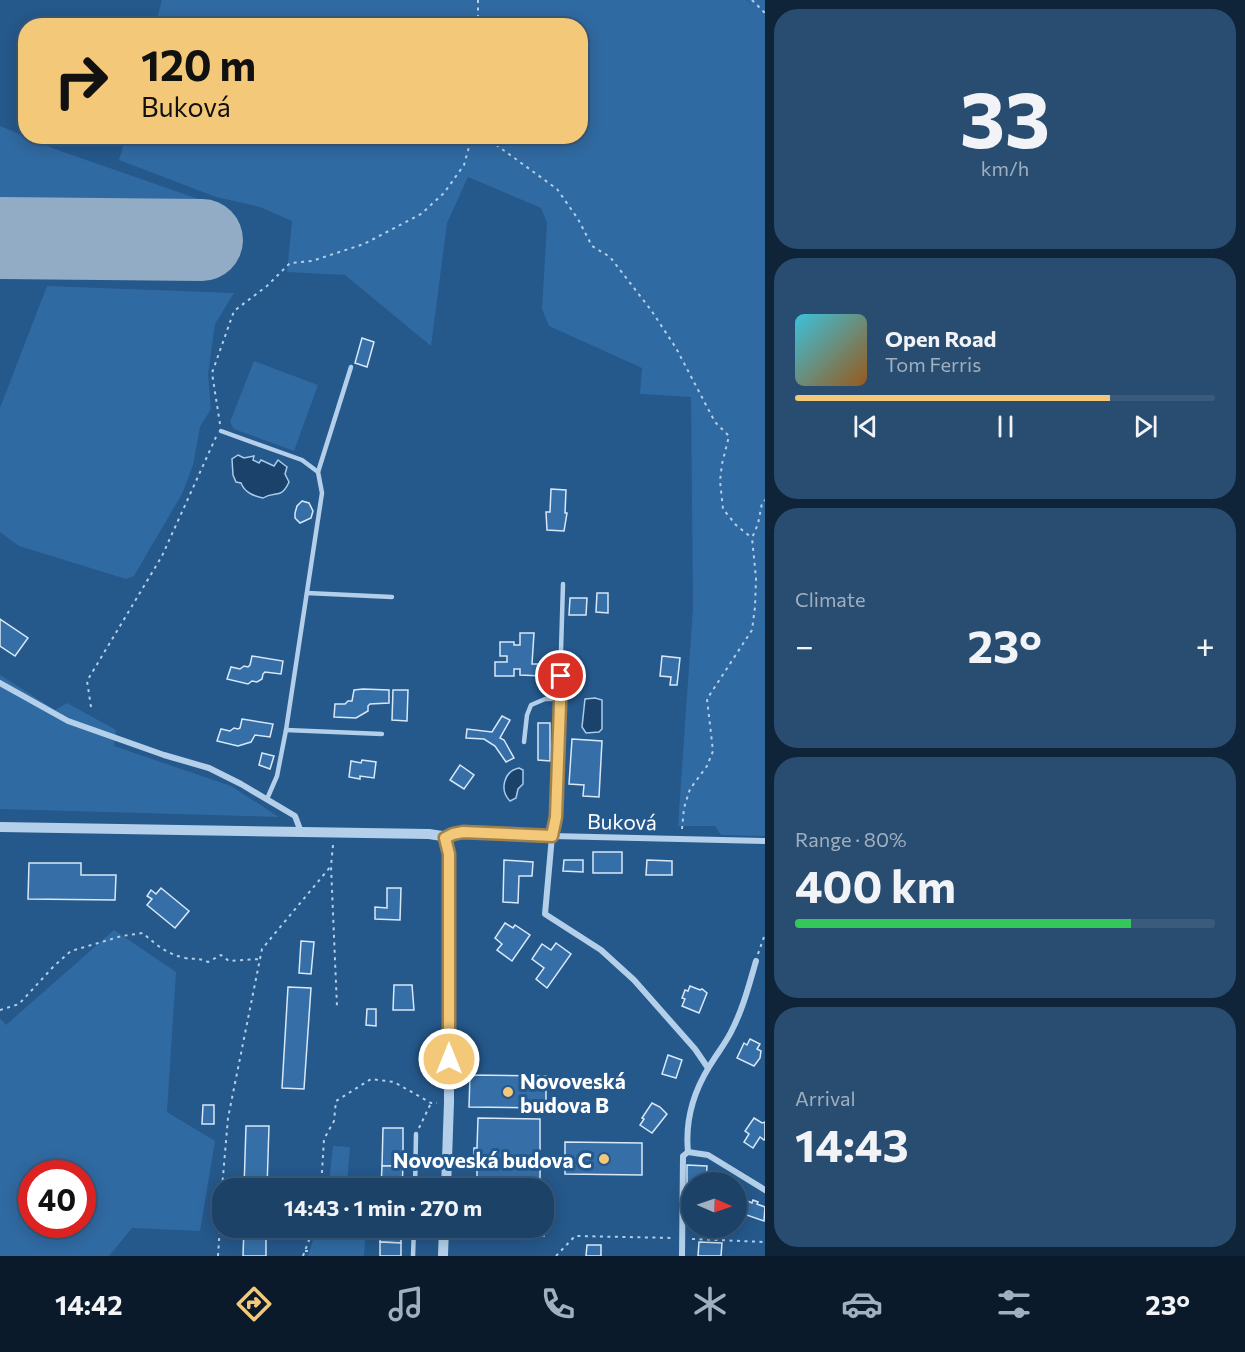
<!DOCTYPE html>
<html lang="en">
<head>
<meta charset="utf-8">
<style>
  :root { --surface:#1c4268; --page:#294d71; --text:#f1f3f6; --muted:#a0b0c0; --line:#3a5b7c; --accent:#f3c878 }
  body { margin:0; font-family:Commissioner,sans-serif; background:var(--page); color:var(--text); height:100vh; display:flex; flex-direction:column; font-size:22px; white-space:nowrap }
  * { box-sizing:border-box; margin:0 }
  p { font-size:20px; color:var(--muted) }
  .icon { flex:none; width:33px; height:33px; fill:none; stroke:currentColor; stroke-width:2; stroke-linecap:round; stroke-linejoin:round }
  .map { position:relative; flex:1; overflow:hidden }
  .side { display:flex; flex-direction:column; gap:9px; padding:9px; background:#0f2439; width:480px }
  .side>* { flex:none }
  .top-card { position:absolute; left:18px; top:18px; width:570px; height:126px; border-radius:24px; box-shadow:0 3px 15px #0003,0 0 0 2px var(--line); background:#f3c878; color:#111; overflow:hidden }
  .needle { width:39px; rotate:92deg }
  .buttons { position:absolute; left:681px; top:1172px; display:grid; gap:12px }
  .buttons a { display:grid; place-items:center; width:66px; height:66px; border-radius:50%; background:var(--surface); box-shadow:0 3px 15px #0003,0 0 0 2px var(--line); font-size:30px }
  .speed { position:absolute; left:18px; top:1160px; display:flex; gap:12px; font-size:30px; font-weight:700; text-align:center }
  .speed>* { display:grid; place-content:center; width:78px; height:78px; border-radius:50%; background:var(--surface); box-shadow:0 3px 15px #0003,0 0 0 2px var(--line); line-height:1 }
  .speed .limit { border:9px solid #d22; background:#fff; color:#111 }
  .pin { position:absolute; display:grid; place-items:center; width:51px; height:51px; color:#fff; margin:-26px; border:3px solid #fff; border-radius:50%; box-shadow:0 2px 6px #0007 }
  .me { position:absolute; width:66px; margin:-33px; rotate:0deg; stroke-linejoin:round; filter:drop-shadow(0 0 4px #0008) }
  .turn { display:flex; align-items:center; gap:21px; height:126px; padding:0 24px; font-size:27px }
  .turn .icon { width:78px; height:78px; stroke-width:2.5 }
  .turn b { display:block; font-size:42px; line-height:51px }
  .big { font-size:45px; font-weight:700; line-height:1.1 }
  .side .card { flex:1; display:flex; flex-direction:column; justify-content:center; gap:9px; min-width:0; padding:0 21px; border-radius:24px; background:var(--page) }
  .side .dial { align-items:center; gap:0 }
  .dial b { font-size:78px; line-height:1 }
  .song { display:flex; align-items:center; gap:18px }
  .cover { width:72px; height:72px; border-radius:9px; background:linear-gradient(135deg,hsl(190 70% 55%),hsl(30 70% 35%)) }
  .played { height:6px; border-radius:3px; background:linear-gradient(90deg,var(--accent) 75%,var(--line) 75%) }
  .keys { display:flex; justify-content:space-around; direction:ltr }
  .heat { display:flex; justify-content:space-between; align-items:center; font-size:33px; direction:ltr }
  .charge { height:9px; border-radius:4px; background:linear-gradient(90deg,#34c759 80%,var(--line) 0) }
  .trip { position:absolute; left:212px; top:1178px; width:342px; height:60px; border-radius:24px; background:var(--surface); box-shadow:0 3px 15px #0003,0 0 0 2px var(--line); font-weight:700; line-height:60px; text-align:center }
  .menu { display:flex; height:96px; justify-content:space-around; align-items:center; background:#0b1a2a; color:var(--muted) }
  .menu .icon { width:42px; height:42px }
  .menu .current { color:var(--accent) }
  .menu b { font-size:27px; color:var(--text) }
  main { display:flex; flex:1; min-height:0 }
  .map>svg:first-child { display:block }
</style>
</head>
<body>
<main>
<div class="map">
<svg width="765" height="1256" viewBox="0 0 765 1256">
  <rect width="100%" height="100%" fill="#25588b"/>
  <g fill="#306aa2" fill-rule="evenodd">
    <polygon points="162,0 746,0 753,7 747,0 765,0 765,836 721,835 715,826 678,826 693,608 691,397 640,394 642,368 549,326 542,309 547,223 541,208 468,177 447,223 431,346 345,275 287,272 292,221 260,207 216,197 119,160 126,137 580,136 580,26 155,25"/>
    <polygon points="0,126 55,149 227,209 0,207"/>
    <polygon points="47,286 234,293 215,324 208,374 211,409 200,427 193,465 182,494 145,557 134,576 126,579 19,546 0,532 0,408"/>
    <polygon points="254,361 318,385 294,451 234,429 230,422"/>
    <polygon points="0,675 55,710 67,703 116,730 114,746 231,786 279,817 0,809"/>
    <path d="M 114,930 L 176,972 L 167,1112 L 215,1141 L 200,1231 L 132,1228 L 109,1256 L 0,1256 L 0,1018 L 6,1025 ZM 32,1173 L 82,1173 L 82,1224 L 32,1224 Z"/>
    <polygon points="333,1146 350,1147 347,1184 329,1182"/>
    <polygon points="317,1227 366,1227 364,1256 308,1256"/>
  </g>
  <g fill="#1a426b" stroke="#a8cbeb" stroke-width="1.5">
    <path d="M 238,455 L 244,458 L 254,456 L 253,460 L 259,463 L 261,460 L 274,466 L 278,460 L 287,467 L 285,474 L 289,482 C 281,500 275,490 263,498 C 254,496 245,493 241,483 L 236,482 L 233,475 L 232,459 Z"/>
    <polygon points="595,698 602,700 602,729 599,732 586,733 582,727 585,699"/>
    <path d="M 519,768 L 523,770 L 523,784 L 518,789 L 516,798 L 510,801 C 499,790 504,771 519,768 Z"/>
  </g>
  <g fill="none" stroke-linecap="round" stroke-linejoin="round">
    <polyline stroke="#92acc5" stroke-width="82" points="0,238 202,240"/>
  </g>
  <g fill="#366fa7" stroke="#d8e8f8" stroke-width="1.5">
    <polygon points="362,338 374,342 367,367 355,363"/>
    <polygon points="551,489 566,490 565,513 567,513 564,531 547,530 546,512 550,512"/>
    <polygon points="302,501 309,503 313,511 311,518 300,523 295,518 295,513 297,506"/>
    <polygon points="597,593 608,593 608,613 596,612"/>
    <polygon points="570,598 587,598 586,615 569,615"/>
    <polygon points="0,619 28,638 15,656 0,646"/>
    <polygon points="520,633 534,633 532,664 542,664 542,676 520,675 520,669 514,669 514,676 495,676 495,662 507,662 507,656 500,656 500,642 514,642 514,645 520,645"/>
    <polygon points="252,656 283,661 281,674 265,672 263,674 262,679 257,682 252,681 248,684 227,679 231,667 240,669 244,666 248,667 250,665"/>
    <polygon points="662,656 680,658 677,685 670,685 671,677 660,676"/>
    <polygon points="363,689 389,690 389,703 370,704 368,706 368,711 356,718 334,717 335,704 345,704 348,701 352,701 354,690"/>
    <polygon points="393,690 408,690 407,721 392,720"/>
    <polygon points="502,716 510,720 500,738 504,740 514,758 506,762 495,746 484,739 466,738 467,729 492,732"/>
    <polygon points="242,719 273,724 270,737 255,735 251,742 238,746 217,741 221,729 230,731 234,728 238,729 240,728"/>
    <polygon points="538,723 550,723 550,761 538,760"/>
    <polygon points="572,739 602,741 599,797 583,796 584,785 569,784"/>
    <polygon points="262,753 274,756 270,769 259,765"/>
    <polygon points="362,760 376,762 374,778 360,776 360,779 349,777 351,761 361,763"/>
    <polygon points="460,765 474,775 464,789 450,780"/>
    <rect x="593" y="852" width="29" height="21"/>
    <polygon points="504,860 533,862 532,876 519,876 518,903 503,902"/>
    <polygon points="564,860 583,860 583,872 563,871"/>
    <polygon points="647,860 672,861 672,875 646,875"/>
    <polygon points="29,863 81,863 81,875 116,875 115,900 28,899"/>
    <polygon points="161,888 189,911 175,928 147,905 152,899 147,896 151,890 156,894"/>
    <polygon points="387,888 401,888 400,920 375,919 375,907 387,908"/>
    <polygon points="505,923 513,928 515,925 530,935 512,961 497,950 502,944 495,938"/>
    <polygon points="301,941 314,942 311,974 299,973"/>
    <polygon points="556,943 571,954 547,988 536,979 544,968 532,959 542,944 551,950"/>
    <polygon points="394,985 412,985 414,1010 393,1010"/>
    <polygon points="690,986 700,990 702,989 707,993 699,1013 682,1006 685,999 682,998 685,990 688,991"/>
    <polygon points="288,987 311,988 304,1089 282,1088"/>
    <polygon points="367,1009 376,1009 376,1026 366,1025"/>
    <polygon points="750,1039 760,1044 757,1049 761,1051 760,1058 754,1066 737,1058 744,1043 747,1045"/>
    <polygon points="668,1055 682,1060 676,1078 662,1074"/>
    <polygon points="470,1075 546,1076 546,1108 469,1107"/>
    <polygon points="652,1103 660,1107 667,1114 652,1133 640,1125 644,1119 642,1118"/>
    <polygon points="203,1105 214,1105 214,1124 202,1124"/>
    <polygon points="478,1118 540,1119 540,1188 477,1188 477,1164 474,1164 474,1148 477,1148"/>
    <polygon points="754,1118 762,1123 765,1122 765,1139 764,1140 760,1137 753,1148 744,1142 749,1134 745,1131"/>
    <polygon points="246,1126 269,1126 267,1188 244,1188"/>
    <polygon points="383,1128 403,1128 403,1166 382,1166"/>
    <polygon points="565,1142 642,1143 642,1175 565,1174"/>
    <polygon points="687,1165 707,1166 706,1182 692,1182 692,1213 687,1213"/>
    <polygon points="382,1166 403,1166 402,1188 381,1188"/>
    <polygon points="743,1199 752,1203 753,1200 758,1202 757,1204 765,1207 764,1221 738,1212"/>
    <polygon points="543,1204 545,1204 544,1236 468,1235 468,1227 543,1227"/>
    <polygon points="244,1227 266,1227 266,1256 243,1256"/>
    <polygon points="381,1227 401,1227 401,1243 380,1242"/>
    <polygon points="380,1242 401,1243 401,1256 380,1256"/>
    <polygon points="699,1242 722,1243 721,1256 698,1256"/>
    <polygon points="587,1245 601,1245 601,1256 586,1256"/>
  </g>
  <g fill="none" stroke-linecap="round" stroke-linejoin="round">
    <g stroke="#b3cfea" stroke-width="2" stroke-dasharray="3 4.5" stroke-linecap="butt">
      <polyline points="478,0 478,26"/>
      <polyline points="752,0 765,13"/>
      <polyline points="484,136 557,189 578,219 592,246 610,257 651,310 676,348 715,422 729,436 722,464 720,481 723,509 736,525 752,538"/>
      <polyline points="220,424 212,373 234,311 267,286 290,263 312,261 364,244 421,214 444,193 464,165 472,136"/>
      <polyline points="91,707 87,681 162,556 216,437"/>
      <polyline points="682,829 684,808 690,789 707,766 713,751 707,699 752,630 755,607 756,578 752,538 758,524 762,503 765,500"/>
      <polyline points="333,845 331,866 337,1007"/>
      <polyline points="758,954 765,934"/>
      <path d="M 0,1010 L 19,1004 L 54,966 L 71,951 L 122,936 L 143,933 C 156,945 167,954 185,958 C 195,960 197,957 208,962 L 221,955 L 229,961 L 260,959"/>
      <polyline points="419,1128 431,1103"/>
      <polyline points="222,1188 228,1118 262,949 331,866"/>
      <polyline points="321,1188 324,1139 334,1121 336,1101 371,1079 394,1082 431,1103 437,1103"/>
      <polyline points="692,1239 765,1242"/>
      <polyline points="305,1251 312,1251"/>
      <polyline points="218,1256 222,1195"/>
      <polyline points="303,1256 314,1227"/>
      <polyline points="556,1256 575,1236 674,1238"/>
    </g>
    <g stroke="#b3cfea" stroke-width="4.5">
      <polyline points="221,431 302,460 318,472 322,493 286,730 277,776 267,799"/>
      <polyline points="318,472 351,367"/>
      <polyline points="307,593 392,597"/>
      <polyline points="286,730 382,734"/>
      <polyline points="524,742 527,715 531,705 545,699 560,699"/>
      <polyline points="552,836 556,817 563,584"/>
      <polyline points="415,1188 416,1134"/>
      <polyline points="413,1256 414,1227"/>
    </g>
    <g stroke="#b3cfea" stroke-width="6">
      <polyline points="0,683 68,721 164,755 209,768 241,784 295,816 301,832"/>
      <polyline points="552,836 545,914 601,950 634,980 695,1049 708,1068"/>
      <polyline points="445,839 453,834 468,832 552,836 765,841"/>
      <path d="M 688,1152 C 685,1121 693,1093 709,1067 C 716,1055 725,1044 731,1032 C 743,1009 749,985 756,961"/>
      <polyline points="688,1152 708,1155 765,1190"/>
      <polyline points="682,1256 683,1156 688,1152"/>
    </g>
    <g stroke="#b3cfea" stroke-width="10">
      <polyline points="0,827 429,834 442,836 447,843 449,866 449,1102 446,1188"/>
      <polyline points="443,1256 444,1227"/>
    </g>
  </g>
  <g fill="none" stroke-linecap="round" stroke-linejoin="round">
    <defs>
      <polyline id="route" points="449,1059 449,854 445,838 453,834 463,832 552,836 556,817 561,676"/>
    </defs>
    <use href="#route" stroke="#9e824e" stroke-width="15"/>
    <use href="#route" stroke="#f3c878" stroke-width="10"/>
  </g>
  <g fill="#f3c878" stroke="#25588b" stroke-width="2">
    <circle cx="508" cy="1092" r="6"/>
    <circle cx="604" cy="1159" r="6"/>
  </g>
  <g text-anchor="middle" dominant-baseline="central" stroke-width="6" stroke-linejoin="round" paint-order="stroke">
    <g font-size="21" fill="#fff" stroke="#25588b">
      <text transform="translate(622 821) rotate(1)">Buková</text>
    </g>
    <g font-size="21" font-weight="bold" fill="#fff" stroke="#25588b" text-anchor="start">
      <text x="520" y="1080">Novoveská<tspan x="520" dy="24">budova B</tspan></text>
      <text x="592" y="1159" text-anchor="end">Novoveská budova C</text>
    </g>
  </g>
</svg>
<div class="buttons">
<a><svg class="needle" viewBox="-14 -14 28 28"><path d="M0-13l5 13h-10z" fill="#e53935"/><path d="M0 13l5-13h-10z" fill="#a0b0c0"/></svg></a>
</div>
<div class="speed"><div class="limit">40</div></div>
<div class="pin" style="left:561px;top:676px;background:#d93025"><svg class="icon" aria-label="arrive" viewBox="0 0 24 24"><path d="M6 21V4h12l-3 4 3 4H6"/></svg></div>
<svg class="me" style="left:449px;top:1059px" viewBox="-20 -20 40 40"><circle r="17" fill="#f3c878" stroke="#fff" stroke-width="3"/><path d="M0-11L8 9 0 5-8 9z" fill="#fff"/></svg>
<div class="trip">14:43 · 1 min · 270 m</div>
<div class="top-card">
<div class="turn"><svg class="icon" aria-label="right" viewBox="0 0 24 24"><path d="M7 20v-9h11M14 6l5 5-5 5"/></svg><div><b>120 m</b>Buková</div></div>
</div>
</div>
<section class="side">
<div class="card dial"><b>33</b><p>km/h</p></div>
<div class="card">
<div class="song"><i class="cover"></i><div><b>Open Road</b><p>Tom Ferris</p></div></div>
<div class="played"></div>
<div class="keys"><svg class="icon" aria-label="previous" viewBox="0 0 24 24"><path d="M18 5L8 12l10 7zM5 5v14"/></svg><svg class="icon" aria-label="pause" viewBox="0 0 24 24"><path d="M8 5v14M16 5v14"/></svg><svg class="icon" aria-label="next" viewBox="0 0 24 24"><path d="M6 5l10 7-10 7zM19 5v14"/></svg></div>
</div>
<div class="card"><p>Climate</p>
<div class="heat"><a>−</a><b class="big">23°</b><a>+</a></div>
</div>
<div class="card"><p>Range · 80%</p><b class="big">400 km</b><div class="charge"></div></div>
<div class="card"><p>Arrival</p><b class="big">14:43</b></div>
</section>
</main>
<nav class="menu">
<b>14:42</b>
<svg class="icon current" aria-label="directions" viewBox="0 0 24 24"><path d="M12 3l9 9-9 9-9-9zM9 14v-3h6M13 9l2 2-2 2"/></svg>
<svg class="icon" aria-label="music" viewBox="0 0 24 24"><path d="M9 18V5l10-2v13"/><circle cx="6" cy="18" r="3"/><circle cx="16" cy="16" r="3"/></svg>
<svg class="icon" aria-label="phone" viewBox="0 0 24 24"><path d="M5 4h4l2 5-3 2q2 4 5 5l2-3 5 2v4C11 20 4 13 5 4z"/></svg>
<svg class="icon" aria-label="climate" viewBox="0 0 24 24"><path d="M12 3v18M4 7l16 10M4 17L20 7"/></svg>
<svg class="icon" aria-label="car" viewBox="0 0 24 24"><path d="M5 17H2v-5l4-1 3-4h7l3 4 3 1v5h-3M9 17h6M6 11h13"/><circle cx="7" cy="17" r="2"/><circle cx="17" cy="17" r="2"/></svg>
<svg class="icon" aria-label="filters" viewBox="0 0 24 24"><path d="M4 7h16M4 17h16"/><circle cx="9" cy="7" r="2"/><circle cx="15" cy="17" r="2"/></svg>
<b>23°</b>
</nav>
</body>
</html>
